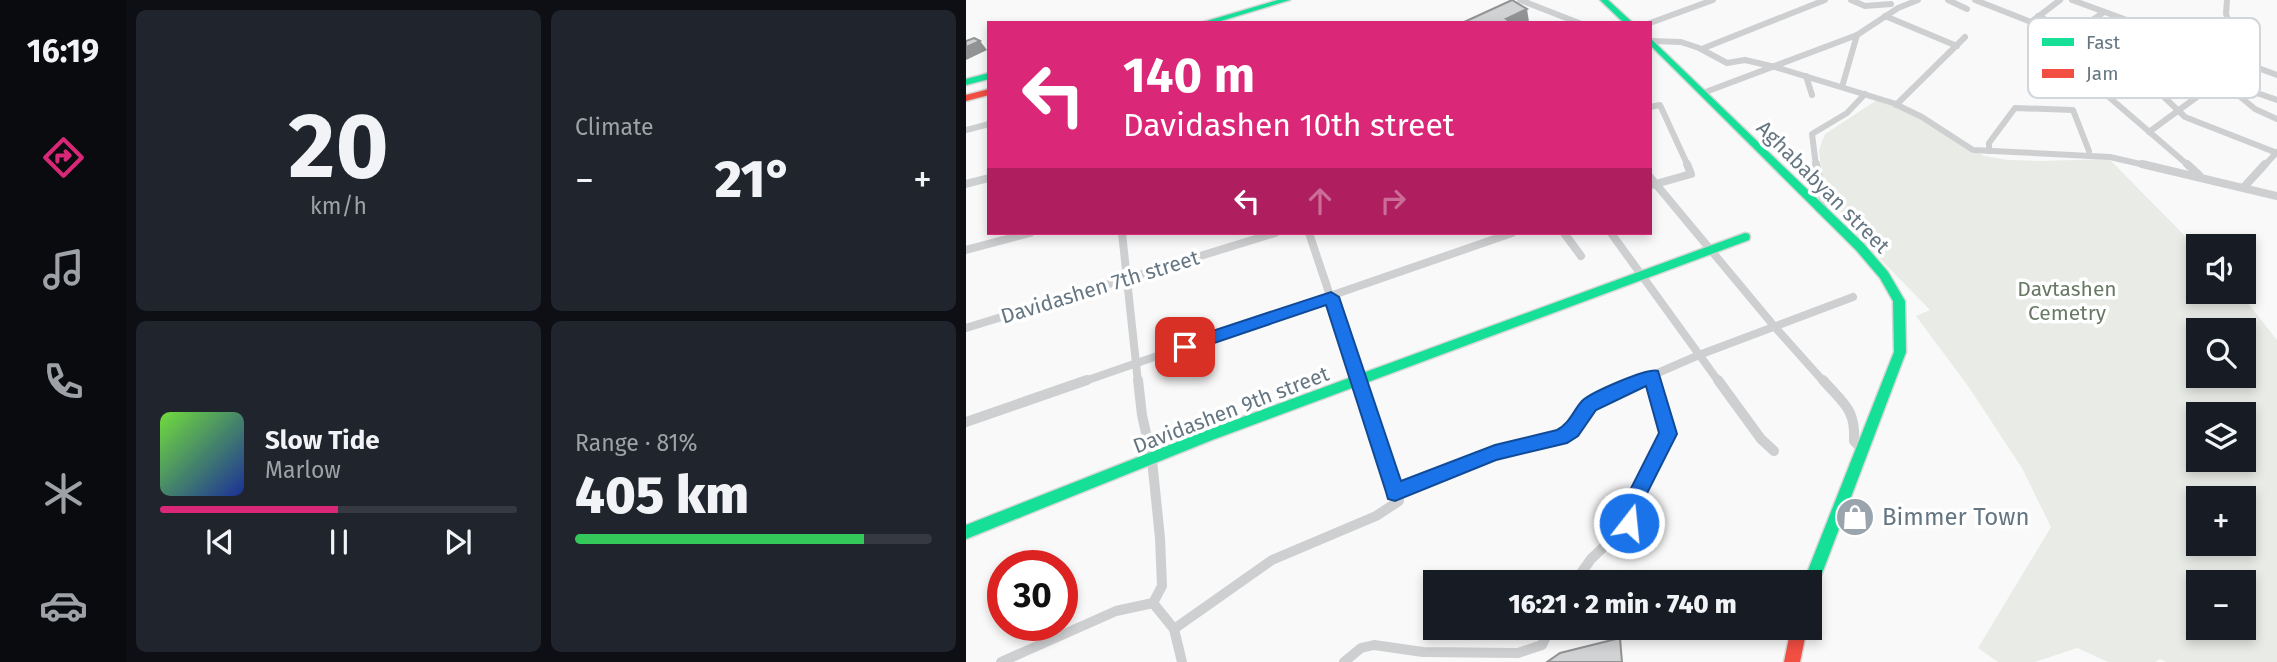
<!DOCTYPE html>
<html lang="en">
<head>
<meta charset="utf-8">
<style>
  :root { --surface:#171b24; --page:#20242c; --text:#f1f3f6; --muted:#9ea1a6; --line:#363941; --accent:#db2777 }
  body { margin:0; font-family:"Fira Sans",sans-serif; background:var(--page); color:var(--text); height:100vh; display:flex; flex-direction:column; font-size:26px; white-space:nowrap }
  * { box-sizing:border-box; margin:0 }
  p { font-size:23px; color:var(--muted) }
  .icon { flex:none; width:38px; height:38px; fill:none; stroke:currentColor; stroke-width:2; stroke-linecap:round; stroke-linejoin:round }
  .map { position:relative; flex:1; overflow:hidden }
  .sheet { display:flex; flex-direction:column; gap:10px; padding:10px; background:#0d0f14; width:840px }
  .sheet>* { flex:none }
  .banner { position:absolute; left:21px; top:21px; width:665px; height:214px; border-radius:0px; box-shadow:0 4px 10px #0003; background:#db2777; color:#fff; overflow:hidden }
  .buttons { position:absolute; left:1220px; top:234px; display:grid; gap:14px }
  .buttons a { display:grid; place-items:center; width:70px; height:70px; border-radius:0px; background:var(--surface); box-shadow:0 4px 10px #0003; font-size:35px }
  .speed { position:absolute; left:21px; top:550px; display:flex; gap:14px; font-size:35px; font-weight:700; text-align:center }
  .speed>* { display:grid; place-content:center; width:91px; height:91px; border-radius:50%; background:var(--surface); box-shadow:0 4px 10px #0003; line-height:1 }
  .speed .limit { border:10px solid #d22; background:#fff; color:#111 }
  .pin { position:absolute; display:grid; place-items:center; width:60px; height:60px; color:#fff; margin:-30px; border-radius:14px; box-shadow:0 4px 10px #0006 }
  .me { position:absolute; width:77px; margin:-38px; rotate:16deg; stroke-linejoin:round; filter:drop-shadow(0 0 5px #0008) }
  .turn { display:flex; align-items:center; gap:24px; height:147px; padding:0 21px; font-size:32px }
  .turn .icon { width:91px; height:91px; stroke-width:2.5 }
  .turn b { display:block; font-size:49px; line-height:60px }
  .lanes { display:flex; align-items:center; height:66px; padding:0 21px; background:#0003; justify-content:center; gap:35px; direction:ltr }
  .lanes .off { opacity:.35 }
  .big { font-size:52px; font-weight:800; line-height:1.1 }
  .sheet .widget { flex:1; display:flex; flex-direction:column; justify-content:center; gap:10px; min-width:0; padding:0 24px; border-radius:10px; background:var(--page) }
  .sheet .dial { align-items:center; gap:0 }
  .dial b { font-size:91px; line-height:1 }
  .song { display:flex; align-items:center; gap:21px }
  .cover { width:84px; height:84px; border-radius:10px; background:linear-gradient(135deg,hsl(100 70% 55%),hsl(230 70% 35%)) }
  .played { height:7px; border-radius:4px; background:linear-gradient(90deg,var(--accent) 50%,var(--line) 50%) }
  .keys { display:flex; justify-content:space-around; direction:ltr }
  .heat { display:flex; justify-content:space-between; align-items:center; font-size:38px; direction:ltr }
  .charge { height:10px; border-radius:5px; background:linear-gradient(90deg,#34c759 81%,var(--line) 0) }
  .sheet .tiles { flex:1; display:grid; gap:10px; grid-template-columns:repeat(2,1fr) }
  .trip { position:absolute; left:457px; top:570px; width:399px; height:70px; border-radius:0px; background:var(--surface); box-shadow:0 4px 10px #0003; font-weight:800; line-height:70px; text-align:center }
  main { display:flex; flex:1; min-height:0 }
  .tabs { display:flex; flex-direction:column; width:126px; justify-content:space-around; align-items:center; background:#090b0e; color:var(--muted) }
  .tabs .icon { width:49px; height:49px }
  .tabs .on { color:var(--accent) }
  .tabs b { font-size:32px; color:var(--text) }
  .map>svg:first-child { display:block }
</style>
</head>
<body>
<main>
<nav class="tabs">
<b>16:19</b>
<svg class="icon on" aria-label="directions" viewBox="0 0 24 24"><path d="M12 3l9 9-9 9-9-9zM9 14v-3h6M13 9l2 2-2 2"/></svg>
<svg class="icon" aria-label="music" viewBox="0 0 24 24"><path d="M9 18V5l10-2v13"/><circle cx="6" cy="18" r="3"/><circle cx="16" cy="16" r="3"/></svg>
<svg class="icon" aria-label="phone" viewBox="0 0 24 24"><path d="M5 4h4l2 5-3 2q2 4 5 5l2-3 5 2v4C11 20 4 13 5 4z"/></svg>
<svg class="icon" aria-label="climate" viewBox="0 0 24 24"><path d="M12 3v18M4 7l16 10M4 17L20 7"/></svg>
<svg class="icon" aria-label="car" viewBox="0 0 24 24"><path d="M5 17H2v-5l4-1 3-4h7l3 4 3 1v5h-3M9 17h6M6 11h13"/><circle cx="7" cy="17" r="2"/><circle cx="17" cy="17" r="2"/></svg>
</nav>
<section class="sheet">
<div class="tiles">
<div class="widget dial"><b>20</b><p>km/h</p></div>
<div class="widget"><p>Climate</p>
<div class="heat"><a>−</a><b class="big">21°</b><a>+</a></div>
</div>
<div class="widget">
<div class="song"><i class="cover"></i><div><b>Slow Tide</b><p>Marlow</p></div></div>
<div class="played"></div>
<div class="keys"><svg class="icon" aria-label="previous" viewBox="0 0 24 24"><path d="M18 5L8 12l10 7zM5 5v14"/></svg><svg class="icon" aria-label="pause" viewBox="0 0 24 24"><path d="M8 5v14M16 5v14"/></svg><svg class="icon" aria-label="next" viewBox="0 0 24 24"><path d="M6 5l10 7-10 7zM19 5v14"/></svg></div>
</div>
<div class="widget"><p>Range · 81%</p><b class="big">405 km</b><div class="charge"></div></div>
</div>
</section>
<div class="map">
<svg width="1311" height="662" viewBox="0 0 1311 662">
  <rect width="100%" height="100%" fill="#f9f9f9"/>
  <path fill="#e8ebe6" fill-rule="evenodd" d="M 911,100 L 941,110 L 1018,156 L 1042,160 L 1077,161 L 1143,159 L 1232,249 L 1232,292 L 1273,292 L 1311,340 L 1311,662 L 1201,662 L 1194,659 L 1189,662 L 1142,662 L 1111,648 L 1069,662 L 1032,662 L 1012,648 L 1085,527 L 1056,468 L 1002,386 L 950,316 L 964,310 L 883,227 L 864,199 L 856,179 L 853,150 L 859,134 ZM 1232,331 L 1278,331 L 1278,376 L 1232,376 ZM 1232,415 L 1278,415 L 1278,460 L 1232,460 ZM 1232,499 L 1278,499 L 1278,544 L 1232,544 ZM 1232,583 L 1278,583 L 1278,628 L 1232,628 Z"/>
  <g fill="none" stroke-linecap="round" stroke-linejoin="round">
    <defs>
      <g id="fast">
        <polygon points="312,0 324,0 248,23 234,23"/>
        <polygon points="634,0 642,0 667,23 658,23"/>
        <polygon points="684,38 898,244 922,272 939,301 940,352 852,584 850,590 844,592 844,583 837,583 928,352 927,301 914,278 890,250 684,45"/>
        <polygon points="23,73 23,79 0,85 0,79"/>
        <polygon points="779,233 783,234 784,237 783,240 246,440 0,539 0,525 236,432"/>
      </g>
      <g id="jam">
        <polygon points="23,89 23,95 0,101 0,95"/>
        <polygon points="825,628 841,628 834,662 818,662"/>
      </g>
    </defs>
    <use href="#fast" stroke="#d5d6d7" stroke-width="3"/>
    <use href="#jam" stroke="#d5d6d7" stroke-width="3"/>
    <g stroke="#cecfd0" stroke-width="6">
      <polyline points="554,0 613,23"/>
      <polyline points="885,0 899,6 925,4"/>
      <polyline points="982,0 1001,9"/>
      <polyline points="1009,0 1065,22"/>
      <polyline points="1094,0 1065,22 1086,48 1223,166"/>
      <polyline points="1106,0 1311,75"/>
      <polyline points="1261,0 1260,14 1279,63"/>
      <polyline points="919,16 991,46"/>
      <polyline points="1072,16 1153,55 1189,30"/>
      <polyline points="684,23 747,0"/>
      <polyline points="1099,27 1118,26 1138,12"/>
      <polyline points="684,41 715,42 733,48 761,63 779,60 809,67 927,103 956,117 1007,150 1144,157 1183,166"/>
      <polyline points="738,48 859,0"/>
      <polyline points="1138,65 1197,96 1219,117 1311,153"/>
      <polyline points="840,76 846,95"/>
      <polyline points="1119,77 1153,55"/>
      <polyline points="1254,80 1289,109 1311,119"/>
      <polyline points="1262,83 1311,100"/>
      <polyline points="876,87 891,35 932,8 952,0"/>
      <polyline points="737,93 891,35"/>
      <polyline points="930,105 999,37"/>
      <polyline points="684,107 694,105 722,166"/>
      <polyline points="0,130 23,124"/>
      <polyline points="1183,132 1254,80"/>
      <polyline points="1023,151 1023,143 1049,108 1107,110 1123,151"/>
      <polyline points="850,166 846,134 881,113 899,94"/>
      <polyline points="1298,166 1311,152"/>
    </g>
    <g stroke="#cecfd0" stroke-width="8">
      <polyline points="850,164 858,204 853,209"/>
      <polyline points="1176,164 1311,196"/>
      <polyline points="1221,164 1233,175"/>
      <polyline points="684,177 808,326 858,382"/>
      <polyline points="0,184 23,178"/>
      <polyline points="686,185 725,174 721,164"/>
      <polyline points="1278,187 1299,164"/>
      <polyline points="156,233 172,382"/>
      <polyline points="343,233 393,382"/>
      <polyline points="598,233 615,256"/>
      <polyline points="645,233 753,382"/>
      <polyline points="0,250 64,233"/>
      <polyline points="0,328 309,233"/>
      <polyline points="686,376 688,382"/>
      <polyline points="116,382 546,233"/>
      <polyline points="671,382 733,355 887,297"/>
    </g>
    <g stroke="#cecfd0" stroke-width="10">
      <polyline points="172,380 176,415 186,460 194,538 196,586 187,603 208,629 216,662"/>
      <polyline points="752,380 795,439 808,451"/>
      <path d="M 857,380 C 877,403 890,409 888,441 L 897,450"/>
      <polyline points="0,422 121,380"/>
      <polyline points="429,492 529,453 595,437 606,431 623,405 675,380"/>
      <polyline points="608,583 625,559 663,523 661,514 702,434 687,380"/>
      <polyline points="208,629 306,560 410,516 433,501 392,380"/>
      <polyline points="35,662 150,611 187,603"/>
      <polyline points="378,662 395,648 408,645 457,652 552,653 576,645 584,628"/>
    </g>
    <use href="#fast" fill="#16e098" fill-rule="evenodd"/>
    <use href="#jam" fill="#f24e42" fill-rule="evenodd"/>
  </g>
  <g fill="#929394">
    <polygon points="561,9 563,22 560,23 540,23 540,19"/>
    <polygon points="14,41 21,50 0,60 0,47"/>
  </g>
  <g fill="#d0d2d3" stroke="#929394" stroke-width="2">
    <polygon points="546,0 561,9 540,19 546,23 496,23"/>
    <polygon points="8,38 14,41 0,47 0,41"/>
    <polygon points="654,638 656,662 581,662 594,653"/>
  </g>
  <path fill="#1a73e8" stroke="#114b97" stroke-width="2" d="M 365,292 L 373,297 L 435,481 L 529,445 L 591,430 C 604,423 607,411 616,401 C 624,393 682,367 692,371 L 711,434 L 673,509 L 670,529 L 663,532 L 656,529 L 652,514 L 693,433 L 680,386 L 630,410 L 612,436 L 601,443 L 530,460 L 429,501 L 422,499 L 420,492 L 360,305 L 219,353 L 211,347 L 213,342 Z"/>
  <defs>
    <symbol id="shop-disc" viewBox="-11 -11 22 22"><circle r="9.5" fill="#99a4ac" stroke="#fff"/><path d="M-5-2.5h2.3a2.7 3.5 0 0 1 5.4 0H5L5.5 6h-11ZM-1.5-2.5h3a1.5 2.3 0 0 0-3 0Z" fill="#fff"/></symbol>
  </defs>
  <g fill-rule="evenodd">
    <use href="#shop-disc" x="867" y="495" width="44" height="44"/>
  </g>
  <g text-anchor="middle" dominant-baseline="central" stroke-width="7" stroke-linejoin="round" paint-order="stroke">
    <g font-size="21" fill="#657683" stroke="#fff">
      <text transform="translate(857 187) rotate(45)">Aghababyan street</text>
      <text transform="translate(134 287) rotate(-17)">Davidashen 7th street</text>
      <text transform="translate(265 410) rotate(-21)">Davidashen 9th street</text>
    </g>
    <g font-size="21" fill="#687a64" stroke="#fff">
      <text x="1101" y="289">Davtashen<tspan x="1101" dy="24">Cemetry</tspan></text>
    </g>
    <g font-size="24" fill="#657683" stroke="#fff" text-anchor="start">
      <text x="916" y="517">Bimmer Town</text>
    </g>
  </g>
  <rect x="1062" y="18" width="232" height="80" rx="10" fill="#fff" stroke="#d1d6da" stroke-width="2"/>
  <rect x="1076" y="38" width="32" height="8" fill="#16e098"/>
  <rect x="1076" y="69" width="32" height="9" fill="#f24e42"/>
  <g font-size="19" fill="#657683">
    <text x="1120" y="49">Fast</text>
    <text x="1120" y="80">Jam</text>
  </g>
</svg>
<div class="buttons">
<a><svg class="icon" aria-label="sound" viewBox="0 0 24 24"><path d="M4 9h4l5-4v14l-5-4H4zM17 9q2 3 0 6"/></svg></a>
<a><svg class="icon" aria-label="search" viewBox="0 0 24 24"><circle cx="10" cy="10" r="6"/><path d="M15 15l6 6"/></svg></a>
<a><svg class="icon" aria-label="layers" viewBox="0 0 24 24"><path d="M12 4l9 5-9 5-9-5zM3 14l9 5 9-5"/></svg></a>
<a>+</a>
<a>−</a>
</div>
<div class="speed"><div class="limit">30</div></div>
<div class="pin" style="left:219px;top:347px;background:#d93025"><svg class="icon" aria-label="arrive" viewBox="0 0 24 24"><path d="M6 21V4h12l-3 4 3 4H6"/></svg></div>
<svg class="me" style="left:663px;top:523px" viewBox="-20 -20 40 40"><circle r="17" fill="#1a73e8" stroke="#fff" stroke-width="3"/><path d="M0-11L8 9 0 5-8 9z" fill="#fff"/></svg>
<div class="trip">16:21 · 2 min · 740 m</div>
<div class="banner">
<div class="turn"><svg class="icon" aria-label="left" viewBox="0 0 24 24"><path d="M17 20v-9H6M10 6l-5 5 5 5"/></svg><div><b>140 m</b>Davidashen 10th street</div></div>
<div class="lanes"><svg class="icon" aria-label="left" viewBox="0 0 24 24"><path d="M17 20v-9H6M10 6l-5 5 5 5"/></svg><svg class="icon off" aria-label="ahead" viewBox="0 0 24 24"><path d="M12 20V5M6 11l6-6 6 6"/></svg><svg class="icon off" aria-label="right" viewBox="0 0 24 24"><path d="M7 20v-9h11M14 6l5 5-5 5"/></svg></div>
</div>
</div>
</main>
</body>
</html>
